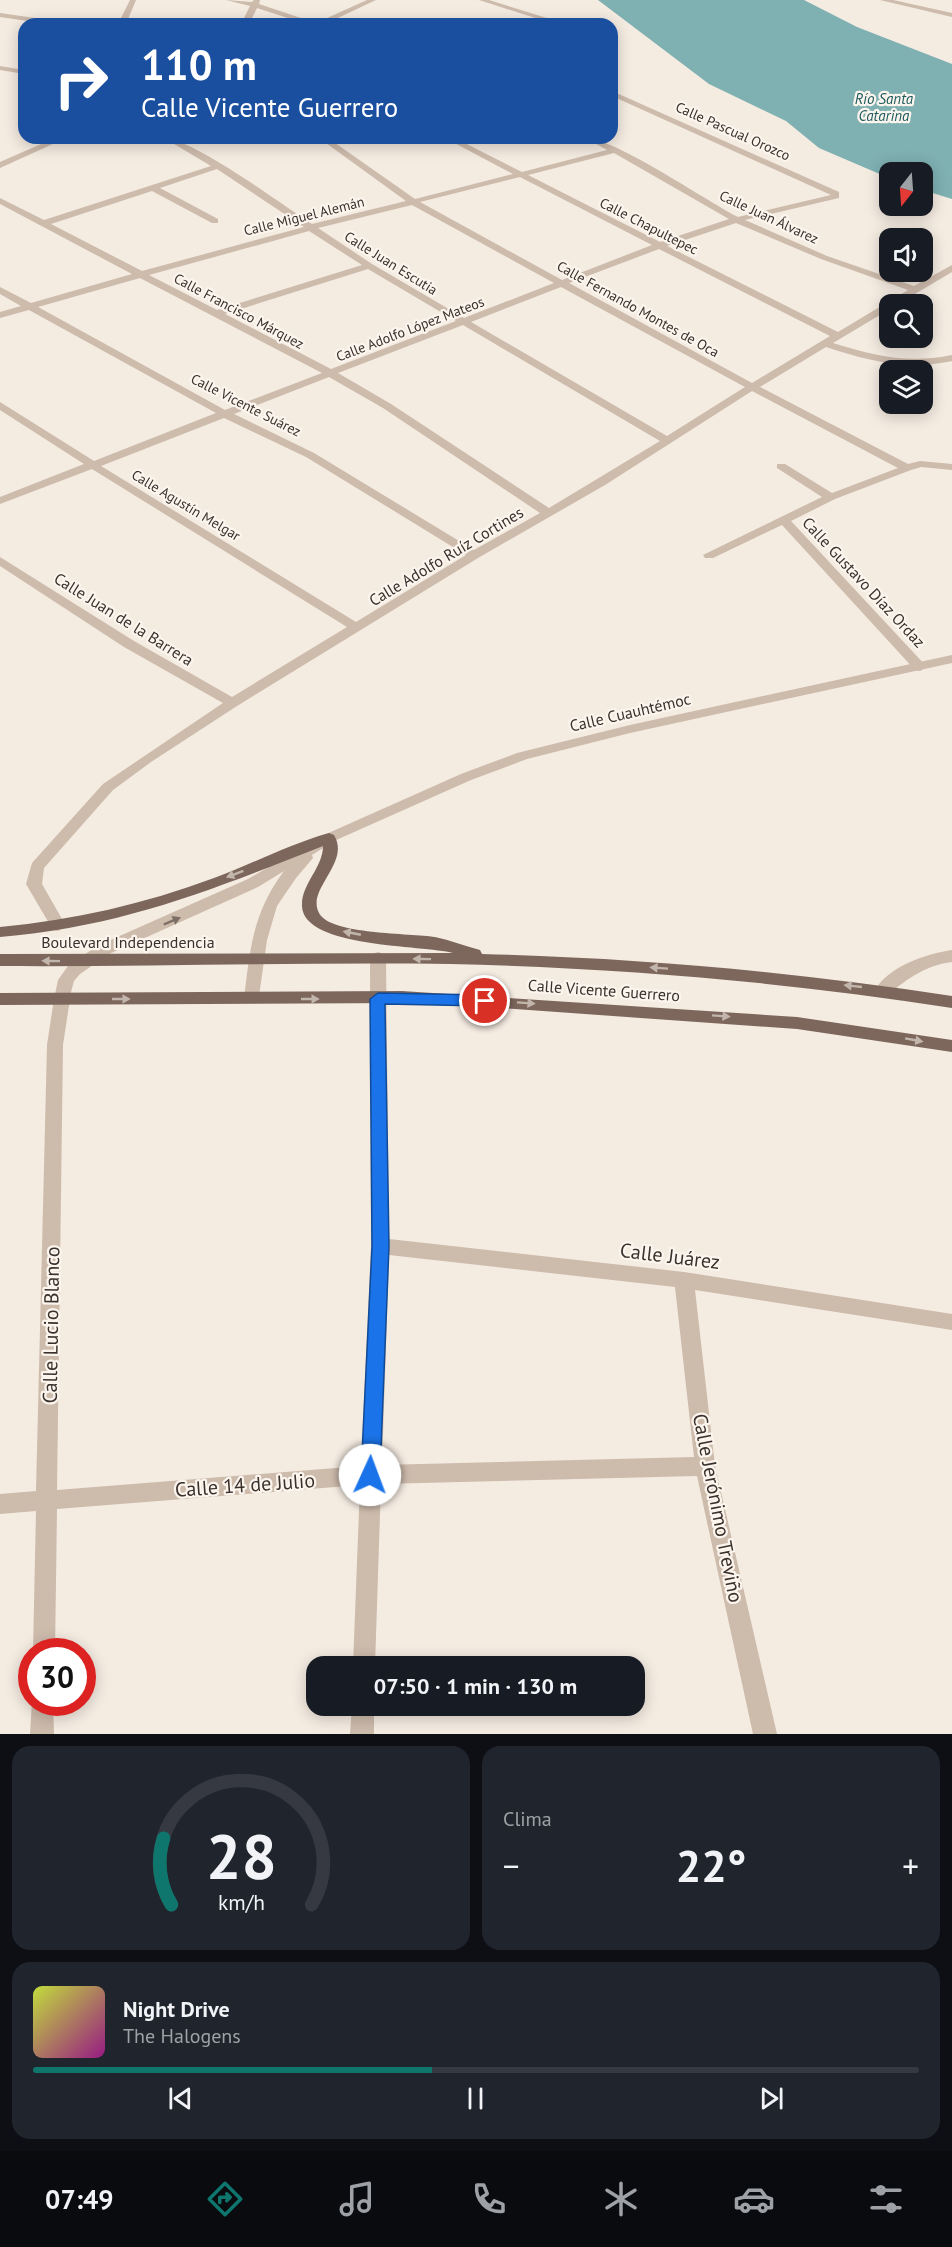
<!DOCTYPE html>
<html lang="es">
<head>
<meta charset="utf-8">
<style>
  :root { --surface:#171b24; --page:#20242c; --text:#f1f3f6; --muted:#9ea1a6; --line:#363941; --accent:#0f766e }
  body { margin:0; font-family:"PT Sans",sans-serif; background:var(--page); color:var(--text); height:100vh; display:flex; flex-direction:column; font-size:22px; white-space:nowrap }
  * { box-sizing:border-box; margin:0 }
  p { font-size:20px; color:var(--muted) }
  .icon { flex:none; width:33px; height:33px; fill:none; stroke:currentColor; stroke-width:2; stroke-linecap:round; stroke-linejoin:round }
  .map { position:relative; height:1734px; overflow:hidden }
  .sheet { display:flex; flex-direction:column; gap:12px; padding:12px; background:#0d0f14; flex:1 }
  .sheet>* { flex:none }
  .guide { position:absolute; left:18px; top:18px; width:600px; height:126px; border-radius:18px; box-shadow:0 3px 15px #0003; background:#1a4fa0; color:#fff; overflow:hidden }
  .needle { width:39px; rotate:197deg }
  .buttons { position:absolute; left:879px; top:162px; display:grid; gap:12px }
  .buttons a { display:grid; place-items:center; width:54px; height:54px; border-radius:12px; background:var(--surface); box-shadow:0 3px 15px #0003; font-size:30px }
  .speed { position:absolute; left:18px; top:1638px; display:flex; gap:12px; font-size:30px; font-weight:700; text-align:center }
  .speed>* { display:grid; place-content:center; width:78px; height:78px; border-radius:50%; background:var(--surface); box-shadow:0 3px 15px #0003; line-height:1 }
  .speed .limit { border:9px solid #d22; background:#fff; color:#111 }
  .pin { position:absolute; display:grid; place-items:center; width:51px; height:51px; color:#fff; margin:-26px; border:3px solid #fff; border-radius:50%; box-shadow:0 2px 6px #0007 }
  .me { position:absolute; width:66px; margin:-33px; rotate:2deg; stroke-linejoin:round; filter:drop-shadow(0 0 4px #0008) }
  .turn { display:flex; align-items:center; gap:21px; height:126px; padding:0 24px; font-size:27px }
  .turn .icon { width:78px; height:78px; stroke-width:2.5 }
  .turn b { display:block; font-size:42px; line-height:51px }
  .big { font-size:45px; font-weight:600; line-height:1.1 }
  .sheet .tile { flex:1; display:flex; flex-direction:column; justify-content:center; gap:9px; min-width:0; padding:0 21px; border-radius:18px; background:var(--page) }
  .sheet .dial { align-items:center; gap:0 }
  .dial svg { height:156px; overflow:visible; fill:none; stroke:var(--line); stroke-width:7; stroke-linecap:round; text-anchor:middle }
  .dial text { fill:var(--text); stroke:none }
  .song { display:flex; align-items:center; gap:18px }
  .cover { width:72px; height:72px; border-radius:9px; background:linear-gradient(135deg,hsl(70 70% 55%),hsl(310 70% 35%)) }
  .played { height:6px; border-radius:3px; background:linear-gradient(90deg,var(--accent) 45%,var(--line) 45%) }
  .keys { display:flex; justify-content:space-around; direction:ltr }
  .heat { display:flex; justify-content:space-between; align-items:center; font-size:33px; direction:ltr }
  .sheet .tiles { flex:1; display:grid; gap:12px; grid-template-columns:1fr 1fr }
  .tile:last-child { grid-column:span 2 }
  .trip { position:absolute; left:306px; top:1656px; width:339px; height:60px; border-radius:18px; background:var(--surface); box-shadow:0 3px 15px #0003; font-weight:600; line-height:60px; text-align:center }
  .menu { display:flex; height:96px; justify-content:space-around; align-items:center; background:#090b0e; color:var(--muted) }
  .menu .icon { width:42px; height:42px }
  .menu .on { color:var(--accent) }
  .menu b { font-size:27px; color:var(--text) }
  .map>svg:first-child { display:block }
</style>
</head>
<body>
<div class="map">
<svg width="952" height="1734" viewBox="0 0 952 1734">
  <rect width="100%" height="100%" fill="#f4ebe1"/>
  <polygon fill="#7fb0b2" points="598,0 804,0 857,27 952,64 952,199 923,190 922,172 890,172 889,178 819,148 786,121 709,84"/>
  <g fill="none" stroke-linecap="round" stroke-linejoin="round">
    <g fill="#cdbbac" fill-rule="evenodd">
      <polygon points="130,0 136,0 126,24 118,24"/>
      <polygon points="226,0 252,2 254,0 260,0 259,4 316,23 367,0 376,0 325,24 306,24 257,8 249,24 241,24 250,6"/>
      <polygon points="479,0 489,0 566,24 554,24"/>
      <polygon points="880,0 893,0 952,13 952,17"/>
      <polygon points="0,13 63,22 67,24 48,24 0,17"/>
      <polygon points="0,66 24,70 24,74 0,70"/>
      <path d="M 612,91 L 839,192 L 839,198 L 745,220 L 827,256 L 914,286 L 952,265 L 952,272 L 898,304 L 890,304 L 890,309 L 833,343 C 874,356 909,364 952,355 L 952,361 C 907,371 869,361 826,347 L 760,387 L 908,464 L 920,461 L 952,464 L 952,470 L 921,467 L 911,470 L 835,499 L 791,521 L 927,667 L 920,671 L 915,670 L 782,525 L 713,558 L 705,558 L 703,555 L 822,497 L 777,468 L 777,464 L 785,464 L 832,493 L 898,468 L 752,391 L 605,485 L 478,558 L 237,706 L 151,762 L 113,790 L 44,868 L 42,884 L 66,926 L 58,931 L 53,930 L 26,884 L 32,863 L 103,784 L 223,703 L 124,647 L 0,566 L 0,557 L 134,641 L 232,697 L 347,627 L 92,469 L 0,504 L 0,497 L 84,464 L 0,410 L 0,402 L 94,461 L 216,413 L 29,310 L 0,318 L 0,312 L 21,306 L 0,294 L 0,287 L 31,303 L 132,274 L 0,204 L 0,198 L 44,220 L 211,166 L 164,138 C 192,138 284,206 312,224 L 406,201 L 319,138 L 328,138 L 415,199 L 513,174 L 445,138 L 455,138 L 522,172 L 607,150 L 585,138 C 615,138 703,199 738,217 L 831,195 L 612,96 ZM 614,153 L 729,219 L 660,242 L 528,175 ZM 217,169 L 304,227 L 142,271 L 51,224 L 152,191 L 212,223 L 218,223 L 218,219 L 160,188 ZM 520,177 L 652,245 L 562,280 L 420,202 ZM 412,205 L 554,283 L 464,318 L 372,264 L 318,228 ZM 736,223 L 821,259 L 908,290 L 838,332 L 667,246 ZM 309,231 L 362,265 L 217,310 L 149,275 ZM 659,249 L 830,336 L 752,383 L 569,283 ZM 368,269 L 456,321 L 331,369 L 225,314 ZM 140,278 L 322,373 L 225,410 L 38,307 ZM 561,287 L 745,387 L 667,436 L 471,322 ZM 463,325 L 660,441 L 549,508 L 391,404 L 338,373 ZM 329,377 L 383,408 L 540,513 L 474,550 L 314,453 L 234,414 ZM 224,418 L 306,457 L 466,555 L 356,622 L 101,466 Z"/>
      <polygon points="55,138 66,138 0,168 0,162"/>
      <path d="M 952,950 L 952,962 C 927,965 908,978 889,994 L 877,994 L 875,990 C 889,966 926,954 952,950 Z"/>
      <path d="M 378,952 L 384,954 L 386,958 L 389,1239 L 684,1272 L 952,1314 L 952,1330 L 695,1290 L 715,1466 L 777,1734 L 753,1734 L 697,1476 L 381,1484 L 375,1666 L 353,1666 L 360,1485 L 57,1509 L 55,1652 L 33,1652 L 36,1511 L 0,1514 L 0,1494 L 36,1491 L 47,1045 L 54,999 L 56,995 L 68,995 L 70,999 L 63,1045 L 57,1490 L 361,1466 L 371,1246 L 370,958 L 372,954 ZM 389,1255 L 675,1287 L 694,1457 L 382,1465 Z"/>
      <polygon points="32,1700 32,1702 53,1702 54,1734 30,1734"/>
      <polygon points="352,1706 374,1706 374,1734 350,1734"/>
    </g>
    <path fill="#cdbbac" fill-rule="evenodd" d="M 952,655 L 952,663 L 630,733 L 527,759 L 471,780 L 334,841 L 312,855 L 313,858 L 296,878 L 277,906 L 267,940 L 258,1003 L 246,1003 L 244,999 C 250,949 253,912 284,871 L 258,887 L 109,954 L 80,974 L 74,981 L 68,1003 L 56,1003 L 54,999 L 58,980 L 68,966 L 97,946 L 248,879 L 324,835 L 461,774 L 517,753 L 630,725 Z"/>
    <g fill="#7d675c" fill-rule="evenodd">
      <path d="M 329,833 L 334,835 C 351,863 306,889 319,913 C 330,935 411,933 435,937 C 450,940 465,946 480,950 L 482,954 C 640,958 796,972 952,996 L 952,1008 C 786,982 619,968 451,964 C 301,962 150,967 0,966 L 0,954 L 453,953 C 423,945 303,948 302,906 C 301,884 323,868 323,846 C 212,890 121,927 0,937 L 0,927 C 74,920 144,904 214,878 C 252,864 290,844 329,833 Z"/>
      <polygon points="402,991 797,1017 952,1040 952,1052 797,1029 485,1007 402,1003 0,1005 0,993"/>
    </g>
  </g>
  <defs><path id="oneway-solid" d="M-6-.8H1V-3.2L6.5 0L1 3.2V.8H-6Z" transform="scale(1.5)"/></defs>
  <g fill="#c2b5ac">
    <use href="#oneway-solid" transform="translate(235 874) rotate(159)"/>
    <use href="#oneway-solid" transform="translate(352 933) rotate(-169)"/>
    <use href="#oneway-solid" transform="translate(422 959) rotate(-179)"/>
    <use href="#oneway-solid" transform="translate(51 961) rotate(-179)"/>
    <use href="#oneway-solid" transform="translate(659 968) rotate(-176)"/>
    <use href="#oneway-solid" transform="translate(853 986) rotate(-174)"/>
    <use href="#oneway-solid" transform="translate(121 999)"/>
    <use href="#oneway-solid" transform="translate(310 999)"/>
    <use href="#oneway-solid" transform="translate(526 1003) rotate(4)"/>
    <use href="#oneway-solid" transform="translate(721 1016) rotate(4)"/>
    <use href="#oneway-solid" transform="translate(914 1040) rotate(10)"/>
  </g>
  <use fill="#7d6f65" href="#oneway-solid" transform="translate(172 921) rotate(-23)"/>
  <polygon fill="#1a73e8" stroke="#114b97" stroke-width="1.5" points="378,993 485,995 493,1001 485,1006 385,1004 389,1246 380,1475 377,1481 370,1484 364,1481 361,1475 372,1246 370,999"/>
  <g text-anchor="middle" dominant-baseline="central" stroke-width="4.5" stroke-linejoin="round" paint-order="stroke">
    <g font-size="14" fill="#3b302b" stroke="#fbf5ee">
      <text transform="translate(733 131) rotate(24)">Calle Pascual Orozco</text>
      <text transform="translate(304 216) rotate(-14)">Calle Miguel Alemán</text>
      <text transform="translate(769 217) rotate(25)">Calle Juan Álvarez</text>
      <text transform="translate(649 226) rotate(27)">Calle Chapultepec</text>
      <text transform="translate(391 263) rotate(32)">Calle Juan Escutia</text>
      <text transform="translate(638 309) rotate(29)">Calle Fernando Montes de Oca</text>
      <text transform="translate(239 311) rotate(28)">Calle Francisco Márquez</text>
      <text transform="translate(410 329) rotate(-21)">Calle Adolfo López Mateos</text>
      <text transform="translate(246 405) rotate(27)">Calle Vicente Suárez</text>
      <text transform="translate(186 505) rotate(31)">Calle Agustín Melgar</text>
    </g>
    <g font-size="15" font-style="italic" fill="#1f5a5e" stroke="#fbf5ee">
      <text x="884" y="98">Río Santa<tspan x="884" dy="17">Catarina</tspan></text>
    </g>
    <g font-size="16" fill="#3b302b" stroke="#fbf5ee">
      <text transform="translate(446 556) rotate(-31)">Calle Adolfo Ruíz Cortines</text>
      <text transform="translate(864 582) rotate(47)">Calle Gustavo Díaz Ordaz</text>
      <text transform="translate(124 619) rotate(32)">Calle Juan de la Barrera</text>
      <text transform="translate(630 712) rotate(-13)">Calle Cuauhtémoc</text>
      <text x="128" y="942">Boulevard Independencia</text>
      <text transform="translate(604 990) rotate(4)">Calle Vicente Guerrero</text>
    </g>
    <g font-size="20" fill="#3b302b" stroke="#fbf5ee">
      <text transform="translate(670 1256) rotate(7)">Calle Juárez</text>
      <text transform="translate(51 1325) rotate(-89)">Calle Lucio Blanco</text>
      <text transform="translate(245 1485) rotate(-4)">Calle 14 de Julio</text>
      <text transform="translate(718 1508) rotate(79)">Calle Jerónimo Treviño</text>
    </g>
  </g>
</svg>
<div class="buttons">
<a><svg class="needle" viewBox="-14 -14 28 28"><path d="M0-13l5 13h-10z" fill="#e53935"/><path d="M0 13l5-13h-10z" fill="#9ea1a6"/></svg></a>
<a><svg class="icon" aria-label="sound" viewBox="0 0 24 24"><path d="M4 9h4l5-4v14l-5-4H4zM17 9q2 3 0 6"/></svg></a>
<a><svg class="icon" aria-label="search" viewBox="0 0 24 24"><circle cx="10" cy="10" r="6"/><path d="M15 15l6 6"/></svg></a>
<a><svg class="icon" aria-label="layers" viewBox="0 0 24 24"><path d="M12 4l9 5-9 5-9-5zM3 14l9 5 9-5"/></svg></a>
</div>
<div class="speed"><div class="limit">30</div></div>
<div class="pin" style="left:485px;top:1001px;background:#d93025"><svg class="icon" aria-label="arrive" viewBox="0 0 24 24"><path d="M6 21V4h12l-3 4 3 4H6"/></svg></div>
<svg class="me" style="left:370px;top:1475px" viewBox="-20 -20 40 40"><circle r="19" fill="#fff"/><path d="M0-13L10 11 0 6-10 11z" fill="#1a73e8"/></svg>
<div class="trip">07:50 · 1 min · 130 m</div>
<div class="guide">
<div class="turn"><svg class="icon" aria-label="right" viewBox="0 0 24 24"><path d="M7 20v-9h11M14 6l5 5-5 5"/></svg><div><b>110 m</b>Calle Vicente Guerrero</div></div>
</div>
</div>
<section class="sheet">
<div class="tiles">
<div class="tile dial"><svg viewBox="0 0 100 80">
<path d="M14 69A42 42 0 1 1 86 69"/>
<path d="M14 69A42 42 0 0 1 10 35" stroke="#0f766e"/>
<text x="50" y="56" font-size="32" font-weight="700">28</text>
<text x="50" y="72" font-size="11">km/h</text>
</svg></div>
<div class="tile"><p>Clima</p>
<div class="heat"><a>−</a><b class="big">22°</b><a>+</a></div>
</div>
<div class="tile">
<div class="song"><i class="cover"></i><div><b>Night Drive</b><p>The Halogens</p></div></div>
<div class="played"></div>
<div class="keys"><svg class="icon" aria-label="previous" viewBox="0 0 24 24"><path d="M18 5L8 12l10 7zM5 5v14"/></svg><svg class="icon" aria-label="pause" viewBox="0 0 24 24"><path d="M8 5v14M16 5v14"/></svg><svg class="icon" aria-label="next" viewBox="0 0 24 24"><path d="M6 5l10 7-10 7zM19 5v14"/></svg></div>
</div>
</div>
</section>
<nav class="menu">
<b>07:49</b>
<svg class="icon on" aria-label="directions" viewBox="0 0 24 24"><path d="M12 3l9 9-9 9-9-9zM9 14v-3h6M13 9l2 2-2 2"/></svg>
<svg class="icon" aria-label="music" viewBox="0 0 24 24"><path d="M9 18V5l10-2v13"/><circle cx="6" cy="18" r="3"/><circle cx="16" cy="16" r="3"/></svg>
<svg class="icon" aria-label="phone" viewBox="0 0 24 24"><path d="M5 4h4l2 5-3 2q2 4 5 5l2-3 5 2v4C11 20 4 13 5 4z"/></svg>
<svg class="icon" aria-label="climate" viewBox="0 0 24 24"><path d="M12 3v18M4 7l16 10M4 17L20 7"/></svg>
<svg class="icon" aria-label="car" viewBox="0 0 24 24"><path d="M5 17H2v-5l4-1 3-4h7l3 4 3 1v5h-3M9 17h6M6 11h13"/><circle cx="7" cy="17" r="2"/><circle cx="17" cy="17" r="2"/></svg>
<svg class="icon" aria-label="filters" viewBox="0 0 24 24"><path d="M4 7h16M4 17h16"/><circle cx="9" cy="7" r="2"/><circle cx="15" cy="17" r="2"/></svg>
</nav>
</body>
</html>
